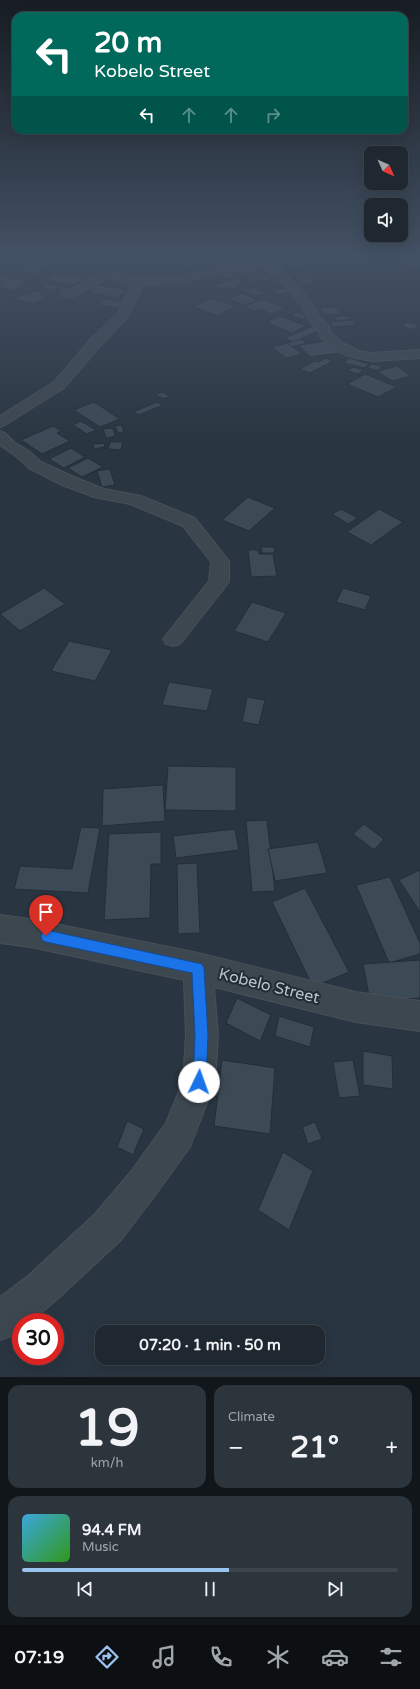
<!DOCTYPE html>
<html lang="en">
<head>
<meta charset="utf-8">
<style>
  :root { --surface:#1f2830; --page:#2c343c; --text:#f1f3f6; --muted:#a1a6ab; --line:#3c444c; --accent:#9ac3ef }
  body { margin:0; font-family:"Varela Round",sans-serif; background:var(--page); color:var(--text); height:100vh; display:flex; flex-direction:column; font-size:15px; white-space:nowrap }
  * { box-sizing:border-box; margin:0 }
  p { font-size:13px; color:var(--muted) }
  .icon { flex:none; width:22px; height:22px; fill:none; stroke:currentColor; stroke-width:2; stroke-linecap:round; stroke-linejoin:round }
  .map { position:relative; height:1377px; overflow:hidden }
  .sheet { display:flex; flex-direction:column; gap:8px; padding:8px; background:#11161a; flex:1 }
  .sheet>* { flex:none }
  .guide { position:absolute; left:12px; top:12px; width:396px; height:122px; border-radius:12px; box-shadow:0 4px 16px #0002,0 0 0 1px var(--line); background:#00695c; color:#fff; overflow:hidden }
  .needle { width:26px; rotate:135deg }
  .tools { position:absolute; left:364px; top:146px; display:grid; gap:8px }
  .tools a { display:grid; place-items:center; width:44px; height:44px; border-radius:8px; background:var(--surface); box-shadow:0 4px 16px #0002,0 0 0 1px var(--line); font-size:20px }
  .speed { position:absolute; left:12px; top:1313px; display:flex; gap:8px; font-size:20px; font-weight:700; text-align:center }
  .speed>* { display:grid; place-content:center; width:52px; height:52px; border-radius:50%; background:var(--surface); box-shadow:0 4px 16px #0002,0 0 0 1px var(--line); line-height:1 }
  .speed .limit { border:6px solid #d22; background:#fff; color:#111 }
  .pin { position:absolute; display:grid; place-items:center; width:34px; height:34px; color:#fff; margin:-41px -17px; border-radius:50% 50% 50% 0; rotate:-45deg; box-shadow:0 0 4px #0007 }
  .pin .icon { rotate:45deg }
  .me { position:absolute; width:44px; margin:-22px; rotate:3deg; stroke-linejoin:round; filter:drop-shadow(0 0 3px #0008) }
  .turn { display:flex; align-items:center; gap:14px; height:84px; padding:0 16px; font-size:18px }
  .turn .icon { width:52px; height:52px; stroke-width:2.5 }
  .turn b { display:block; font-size:28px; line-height:34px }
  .lanes { display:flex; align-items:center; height:38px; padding:0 16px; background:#0003; justify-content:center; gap:20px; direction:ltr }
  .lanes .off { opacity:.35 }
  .big { font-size:30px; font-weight:700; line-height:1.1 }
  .sheet .widget { flex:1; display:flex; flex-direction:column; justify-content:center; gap:6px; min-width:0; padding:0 14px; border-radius:12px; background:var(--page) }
  .sheet .dial { align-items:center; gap:0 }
  .dial b { font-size:52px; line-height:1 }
  .song { display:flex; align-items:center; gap:12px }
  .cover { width:48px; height:48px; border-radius:6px; background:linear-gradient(135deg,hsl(200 70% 55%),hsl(110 70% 35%)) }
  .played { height:4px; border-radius:2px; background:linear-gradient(90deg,var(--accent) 55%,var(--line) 55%) }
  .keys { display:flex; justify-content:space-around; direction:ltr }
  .heat { display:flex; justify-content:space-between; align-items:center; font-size:22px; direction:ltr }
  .sheet .tiles { flex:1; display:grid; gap:8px; grid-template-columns:1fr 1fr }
  .widget:last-child { grid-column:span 2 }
  .trip { position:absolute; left:95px; top:1325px; width:230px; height:40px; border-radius:12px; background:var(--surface); box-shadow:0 4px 16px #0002,0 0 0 1px var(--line); font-weight:700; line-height:40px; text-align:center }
  .dock { display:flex; height:64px; justify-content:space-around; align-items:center; background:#0c1013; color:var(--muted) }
  .dock .icon { width:28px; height:28px }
  .dock .selected { color:var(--accent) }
  .dock b { font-size:18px; color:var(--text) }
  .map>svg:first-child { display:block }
</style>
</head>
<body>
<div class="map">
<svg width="420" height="1377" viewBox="0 0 420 1377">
  <rect width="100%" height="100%" fill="#293540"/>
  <g fill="#3c4a56" stroke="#242e38">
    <polygon points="192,258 202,261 188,267 177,263"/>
    <polygon points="399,258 420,261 420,269 393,260"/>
    <polygon points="275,260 290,269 281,271 266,262"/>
    <polygon points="292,261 303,267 294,269 282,263"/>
    <polygon points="36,262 51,265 37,274 21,271"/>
    <polygon points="250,267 257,271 243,275 235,270"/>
    <polygon points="260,272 271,279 254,282 244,276"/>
    <polygon points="59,273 85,279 72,286 46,280"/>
    <polygon points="229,273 236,277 229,279 222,274"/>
    <polygon points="2,276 28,281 12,291 0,288 0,277"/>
    <polygon points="307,276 316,283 303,285 295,278"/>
    <polygon points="236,279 244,284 236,286 239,287 233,289 229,287 221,289 214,285"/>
    <polygon points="47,284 60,286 54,290 41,288"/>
    <polygon points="98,285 127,290 117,298 88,292"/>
    <polygon points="252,287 266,293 257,296 243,291"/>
    <polygon points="61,288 71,290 66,293 56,291"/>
    <polygon points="288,288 292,292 277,294 273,290"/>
    <polygon points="35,291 45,293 41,296 47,297 35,304 13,299 22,294 28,295"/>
    <polygon points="242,293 258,300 244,305 228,298"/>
    <polygon points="211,298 236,306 218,316 193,307"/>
    <polygon points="105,299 125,302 118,308 99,305"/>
    <polygon points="264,299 286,309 271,314 260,309 255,311 245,306"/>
    <polygon points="320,307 336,307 340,314 324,315"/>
    <polygon points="297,312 308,316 301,319 290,315"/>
    <polygon points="280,316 306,326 292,333 266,322"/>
    <polygon points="349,316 351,319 337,321 334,317"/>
    <polygon points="353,320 356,325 333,327 330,322"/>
    <polygon points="408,322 420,325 412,330 401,326"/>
    <polygon points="313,326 321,330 293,342 285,338"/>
    <polygon points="301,339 307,343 292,347 287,343"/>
    <polygon points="328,341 339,353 310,357 299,345"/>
    <polygon points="287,343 302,354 286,358 272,347"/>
    <polygon points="326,358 333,361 310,373 300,369 315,361 318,362"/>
    <polygon points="349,358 369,364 364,368 344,363"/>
    <polygon points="372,364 382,366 378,371 368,368"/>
    <polygon points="397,366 411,376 392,381 377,371"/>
    <polygon points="353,367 363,370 358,374 348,371"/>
    <polygon points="365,374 397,387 378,397 347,384"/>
    <polygon points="162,392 170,396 164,399 155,395"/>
    <polygon points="94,402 120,419 100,427 74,410"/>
    <polygon points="157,402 163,405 139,415 133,412"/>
    <polygon points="81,421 96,430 87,434 73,425"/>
    <polygon points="122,425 124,432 118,433 115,426"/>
    <polygon points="53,426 62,431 57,433 70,441 42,454 21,440"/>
    <polygon points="113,428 115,436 106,438 103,429"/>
    <polygon points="110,442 123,442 121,450 108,449"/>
    <polygon points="104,443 105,447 94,449 93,444"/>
    <polygon points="71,448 85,457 64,468 49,459"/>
    <polygon points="88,458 103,467 82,477 68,468"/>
    <polygon points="110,469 115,485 102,487 97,471"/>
    <polygon points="248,497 275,508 249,531 222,520"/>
    <polygon points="341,509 358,518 348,524 332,514"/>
    <polygon points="379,509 403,522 371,545 347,532"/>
    <polygon points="261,547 274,547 275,553 262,553"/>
    <polygon points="248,550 258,550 259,554 273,554 277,576 251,577"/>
    <polygon points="44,588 65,604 20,631 0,614"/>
    <polygon points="343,588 371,596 365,610 336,602"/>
    <polygon points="252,602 286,613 268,642 234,631"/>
    <polygon points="69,641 112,650 95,681 51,671"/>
    <polygon points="169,682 213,689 207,711 162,705"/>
    <polygon points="247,697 265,700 259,725 242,722"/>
    <polygon points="168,766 236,767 236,811 165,810"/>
    <polygon points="163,785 165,821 102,826 103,789"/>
    <polygon points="267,820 275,891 252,892 246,821"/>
    <polygon points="364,824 384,839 374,850 353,834"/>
    <polygon points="81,827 100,828 88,893 14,889 20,866 72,869"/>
    <polygon points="235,829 239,850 176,858 173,836"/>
    <polygon points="161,832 161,864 151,864 150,918 104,920 109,834"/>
    <polygon points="318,842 327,873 275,881 268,849"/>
    <polygon points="197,863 200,933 178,934 177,864"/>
    <polygon points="420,870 420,912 399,880"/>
    <polygon points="390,877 420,943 420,954 389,963 356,885"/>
    <polygon points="305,888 349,972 313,987 272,902"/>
    <polygon points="420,960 420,998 370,1001 363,964"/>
    <polygon points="237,998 271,1015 260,1041 226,1023"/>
    <polygon points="279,1016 314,1027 310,1047 275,1036"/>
    <polygon points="363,1051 392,1056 393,1089 363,1085"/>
    <polygon points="222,1060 275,1068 270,1134 214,1126"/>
    <polygon points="353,1060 360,1096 339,1098 333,1062"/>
    <polygon points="127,1121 144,1129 133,1155 117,1147"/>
    <polygon points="315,1122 322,1139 308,1144 302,1127"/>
    <polygon points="283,1152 313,1171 289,1230 258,1210"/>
  </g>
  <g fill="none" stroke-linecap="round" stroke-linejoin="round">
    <defs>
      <g id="minor">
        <polygon points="213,253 242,254 263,260 285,274 300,289 315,308 318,315 328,325 332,334 343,343 359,351 372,353 420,350 420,358 372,361 351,357 333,349 321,338 318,329 309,320 303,308 292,293 277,278 257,265 181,282 143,285 127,318 101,345 64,388 5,425 0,427 0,416 54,382 91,339 118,313 132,284 110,277 72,297 64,297 62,295 64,293 109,270 140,279 181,276 247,262 214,255"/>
        <polygon points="0,431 5,433 14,442 29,451 41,462 74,477 104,489 141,496 195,518 229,561 229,582 180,644 173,646 166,644 163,639 209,581 211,562 183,526 130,504 94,497 62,485 29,468 17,457 0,445"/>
        <polygon points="0,915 31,919 198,953 356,992 420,1001 420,1031 356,1022 214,987 218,1035 215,1082 190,1147 153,1198 121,1240 54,1302 30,1322 21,1322 21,1329 14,1335 0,1340 0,1297 28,1276 95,1214 129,1174 166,1123 183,1082 186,1035 184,980 31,947 0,943"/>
      </g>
    </defs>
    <use href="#minor" stroke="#475059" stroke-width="2"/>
    <use href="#minor" fill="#3d4750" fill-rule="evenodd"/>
  </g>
  <linearGradient id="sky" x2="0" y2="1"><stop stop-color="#171d23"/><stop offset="0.57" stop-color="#435164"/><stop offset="1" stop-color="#435164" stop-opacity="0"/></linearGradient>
  <rect width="420" height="446" fill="url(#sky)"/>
  <polygon fill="#1a73e8" stroke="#114b97" points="46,930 202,964 204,968 208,1035 206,1082 204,1087 199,1089 195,1087 193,1082 195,1035 192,973 46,942 42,940 41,936 42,932"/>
  <g text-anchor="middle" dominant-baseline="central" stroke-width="4" stroke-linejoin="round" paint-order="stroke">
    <g font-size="16" fill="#bac2ca" stroke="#222c36">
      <text transform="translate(269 986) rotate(14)">Kobelo Street</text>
    </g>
  </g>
</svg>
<div class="tools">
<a><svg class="needle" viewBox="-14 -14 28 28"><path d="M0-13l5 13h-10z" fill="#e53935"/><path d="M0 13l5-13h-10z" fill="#a1a6ab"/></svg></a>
<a><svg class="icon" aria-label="sound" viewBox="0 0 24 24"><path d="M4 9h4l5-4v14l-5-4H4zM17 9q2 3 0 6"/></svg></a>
</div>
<div class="speed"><div class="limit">30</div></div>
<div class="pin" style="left:46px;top:936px;background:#d93025"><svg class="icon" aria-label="arrive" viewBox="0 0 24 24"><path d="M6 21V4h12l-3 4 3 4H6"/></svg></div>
<svg class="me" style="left:199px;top:1082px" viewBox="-20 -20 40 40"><circle r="19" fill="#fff"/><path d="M0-13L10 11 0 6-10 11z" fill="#1a73e8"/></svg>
<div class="trip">07:20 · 1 min · 50 m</div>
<div class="guide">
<div class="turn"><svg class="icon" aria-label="left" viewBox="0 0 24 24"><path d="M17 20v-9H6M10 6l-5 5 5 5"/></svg><div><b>20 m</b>Kobelo Street</div></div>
<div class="lanes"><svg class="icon" aria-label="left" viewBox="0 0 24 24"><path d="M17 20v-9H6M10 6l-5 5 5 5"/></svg><svg class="icon off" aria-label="ahead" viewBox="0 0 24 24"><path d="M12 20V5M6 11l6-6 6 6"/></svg><svg class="icon off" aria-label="ahead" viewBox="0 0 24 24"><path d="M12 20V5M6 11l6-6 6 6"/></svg><svg class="icon off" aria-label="right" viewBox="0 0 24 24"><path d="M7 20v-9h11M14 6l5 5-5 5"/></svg></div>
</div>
</div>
<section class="sheet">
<div class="tiles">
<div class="widget dial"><b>19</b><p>km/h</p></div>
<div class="widget"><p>Climate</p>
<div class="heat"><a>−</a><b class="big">21°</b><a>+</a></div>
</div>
<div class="widget">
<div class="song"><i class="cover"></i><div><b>94.4 FM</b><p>Music</p></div></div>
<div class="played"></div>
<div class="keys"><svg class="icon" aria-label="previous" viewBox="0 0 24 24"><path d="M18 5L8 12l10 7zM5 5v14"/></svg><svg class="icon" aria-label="pause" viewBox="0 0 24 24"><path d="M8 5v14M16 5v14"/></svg><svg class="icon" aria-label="next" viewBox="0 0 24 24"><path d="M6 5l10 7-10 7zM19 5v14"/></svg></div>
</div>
</div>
</section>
<nav class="dock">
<b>07:19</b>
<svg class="icon selected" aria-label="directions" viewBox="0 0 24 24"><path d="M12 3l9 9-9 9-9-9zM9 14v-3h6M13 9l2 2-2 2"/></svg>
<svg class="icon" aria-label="music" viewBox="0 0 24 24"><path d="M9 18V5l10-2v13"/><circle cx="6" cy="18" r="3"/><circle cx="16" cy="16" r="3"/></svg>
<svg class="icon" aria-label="phone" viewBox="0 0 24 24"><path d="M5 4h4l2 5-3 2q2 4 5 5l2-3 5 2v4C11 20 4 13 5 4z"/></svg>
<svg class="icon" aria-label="climate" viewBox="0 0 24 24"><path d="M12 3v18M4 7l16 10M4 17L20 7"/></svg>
<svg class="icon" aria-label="car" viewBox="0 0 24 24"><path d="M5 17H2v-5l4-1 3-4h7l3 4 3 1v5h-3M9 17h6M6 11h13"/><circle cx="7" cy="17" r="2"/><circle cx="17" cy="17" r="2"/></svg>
<svg class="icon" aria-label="filters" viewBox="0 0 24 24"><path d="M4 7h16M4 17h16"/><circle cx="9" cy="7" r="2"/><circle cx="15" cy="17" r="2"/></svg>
</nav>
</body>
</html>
